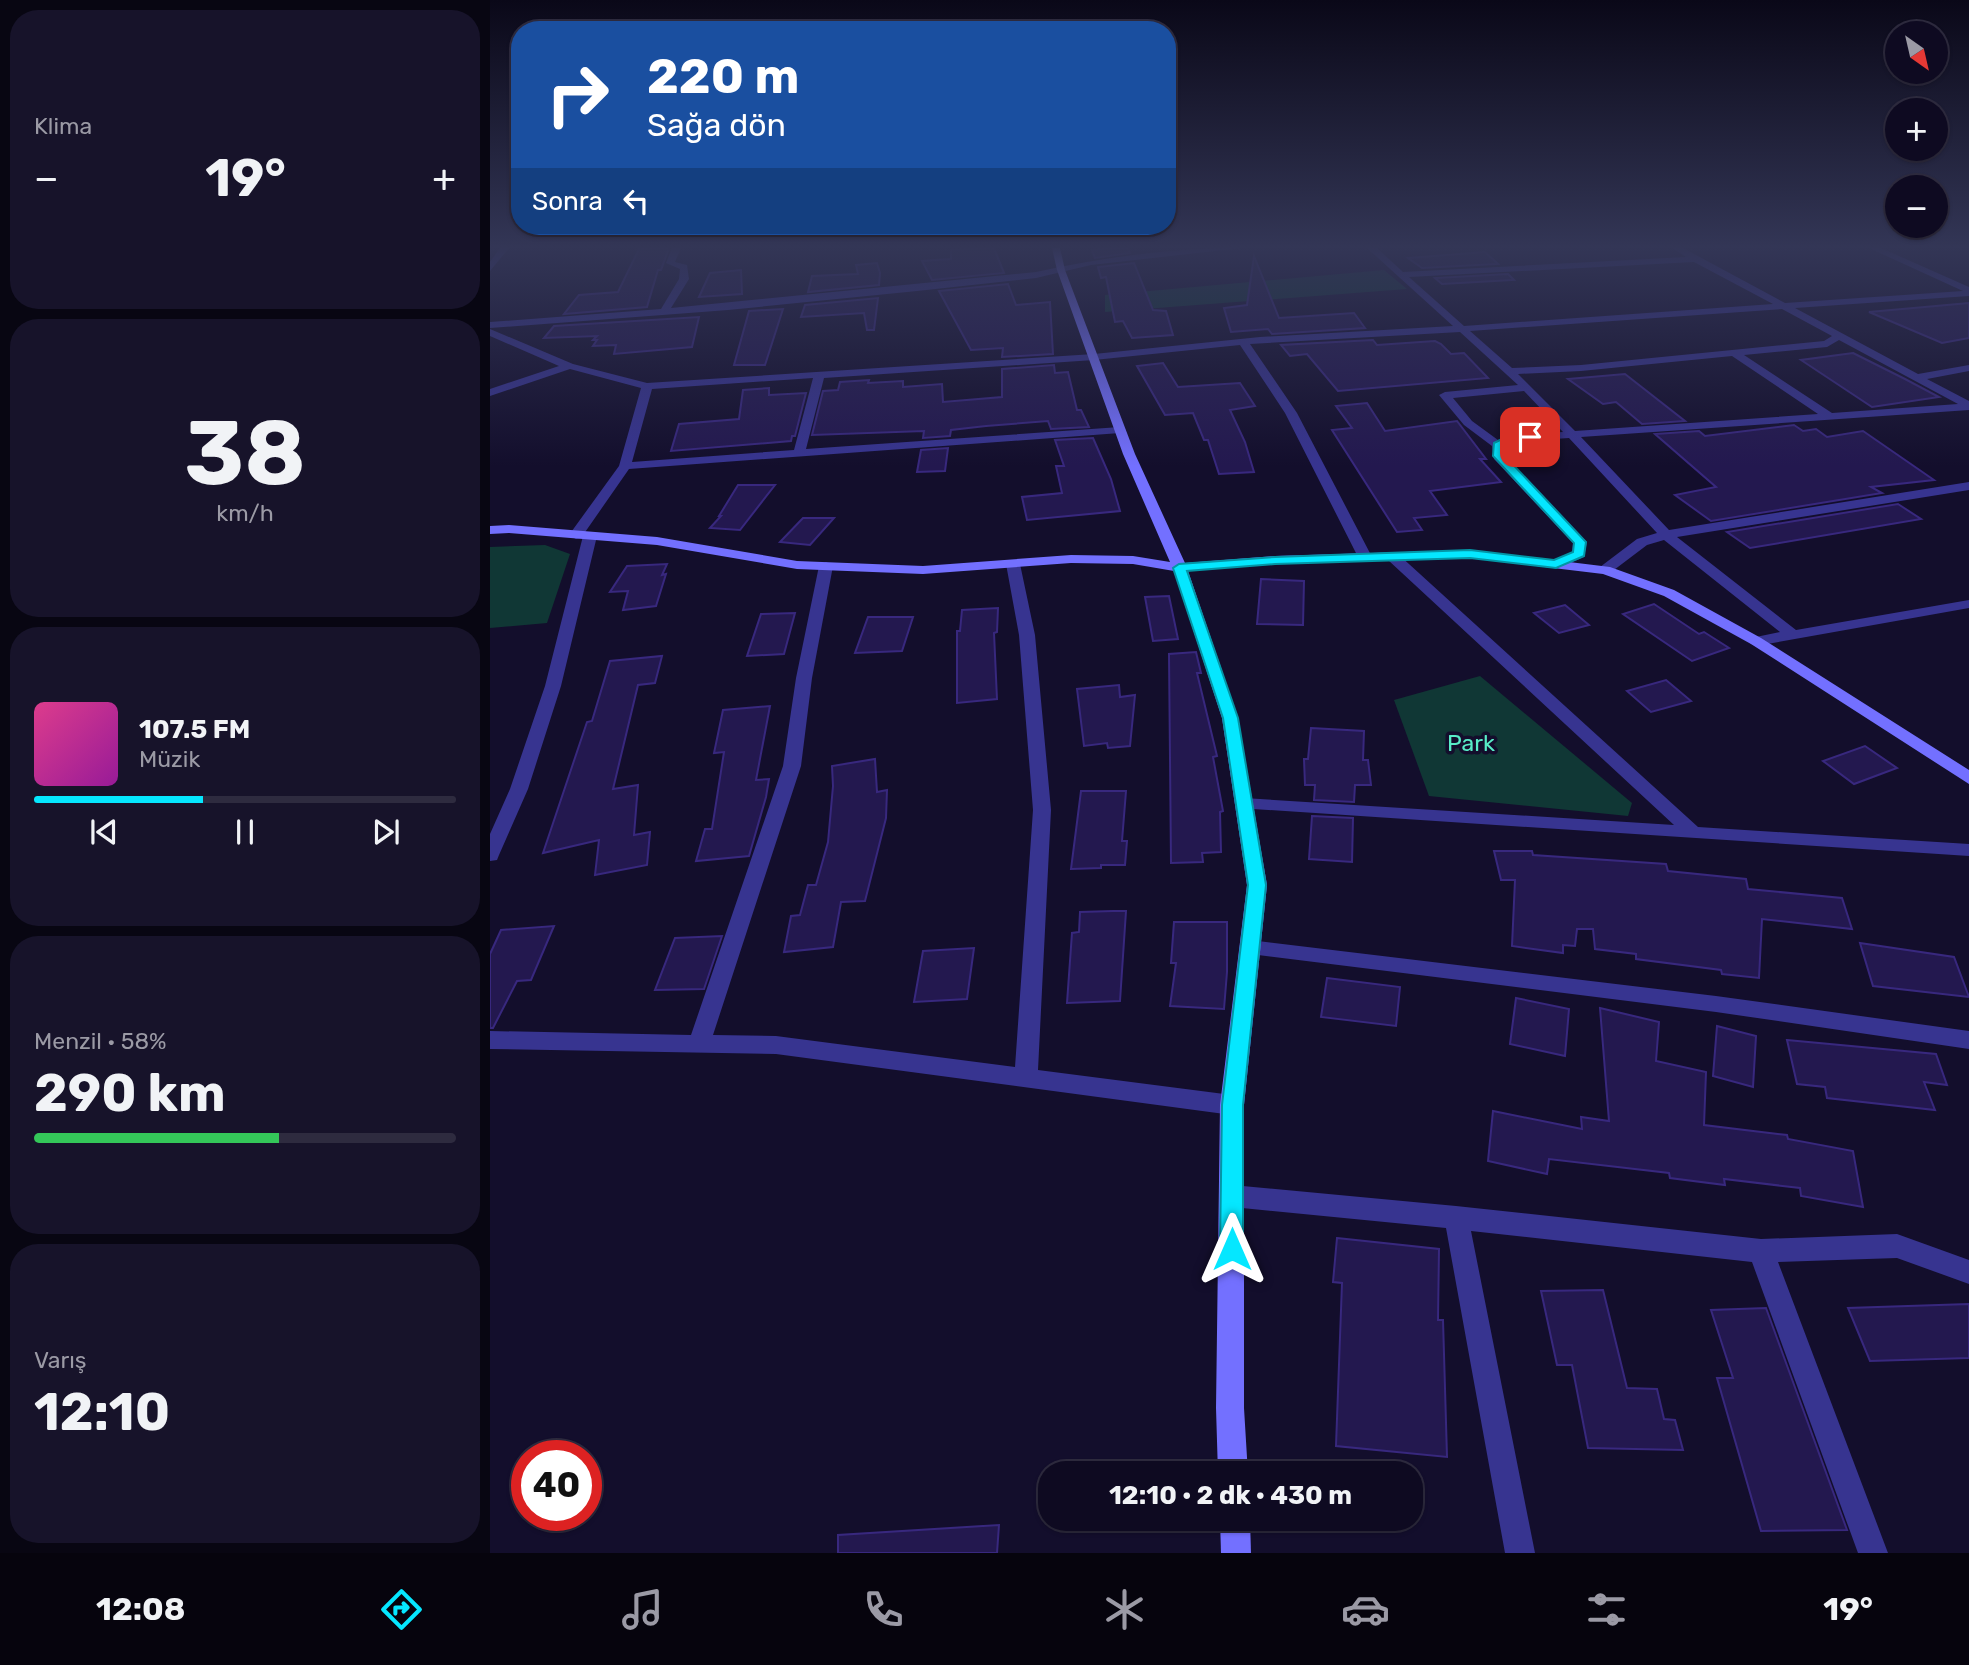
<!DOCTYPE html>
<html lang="tr">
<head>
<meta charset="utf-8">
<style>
  :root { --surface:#0e0a21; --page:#17132a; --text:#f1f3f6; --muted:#9b9aa5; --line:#2e2b3f; --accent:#05e7ff }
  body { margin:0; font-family:Rubik,sans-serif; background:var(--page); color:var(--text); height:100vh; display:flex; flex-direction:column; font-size:26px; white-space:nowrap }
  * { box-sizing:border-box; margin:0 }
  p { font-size:23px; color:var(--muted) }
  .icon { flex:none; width:38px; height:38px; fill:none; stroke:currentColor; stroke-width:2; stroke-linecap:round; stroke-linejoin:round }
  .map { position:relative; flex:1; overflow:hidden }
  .drawer { display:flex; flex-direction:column; gap:10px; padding:10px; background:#080612; width:490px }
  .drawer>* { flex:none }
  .top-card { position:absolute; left:21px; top:21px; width:665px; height:214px; border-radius:28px; box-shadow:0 2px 5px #0004,0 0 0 2px var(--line); background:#1a4fa0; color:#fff; overflow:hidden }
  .needle { width:46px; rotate:146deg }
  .tools { position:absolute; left:1395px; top:21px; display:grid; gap:14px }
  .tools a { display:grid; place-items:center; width:63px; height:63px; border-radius:50%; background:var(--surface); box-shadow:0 2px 5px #0004,0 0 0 2px var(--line); font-size:35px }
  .speed { position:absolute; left:21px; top:1440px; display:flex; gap:14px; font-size:35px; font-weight:700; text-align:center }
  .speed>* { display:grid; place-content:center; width:91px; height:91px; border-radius:50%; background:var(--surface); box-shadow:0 2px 5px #0004,0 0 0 2px var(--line); line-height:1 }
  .speed .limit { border:10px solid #d22; background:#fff; color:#111 }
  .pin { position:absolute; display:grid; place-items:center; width:60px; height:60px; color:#fff; margin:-30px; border-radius:14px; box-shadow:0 4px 10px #0006 }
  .me { position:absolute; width:77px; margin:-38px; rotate:0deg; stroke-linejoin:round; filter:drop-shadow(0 0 5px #0008) }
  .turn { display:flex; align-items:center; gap:24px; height:147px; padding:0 21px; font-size:32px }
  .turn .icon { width:91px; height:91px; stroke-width:2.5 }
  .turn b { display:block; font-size:49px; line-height:60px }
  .then { display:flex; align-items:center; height:66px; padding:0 21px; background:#0003; gap:14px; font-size:26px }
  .big { font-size:52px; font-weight:700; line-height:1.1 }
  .drawer .widget { flex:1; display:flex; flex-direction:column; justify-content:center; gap:10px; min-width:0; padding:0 24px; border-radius:28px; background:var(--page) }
  .drawer .dial { align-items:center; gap:0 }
  .dial b { font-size:91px; line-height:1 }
  .song { display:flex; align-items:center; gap:21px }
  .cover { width:84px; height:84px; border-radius:10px; background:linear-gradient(135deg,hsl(330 70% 55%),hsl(300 70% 35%)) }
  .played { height:7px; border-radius:4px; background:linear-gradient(90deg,var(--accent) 40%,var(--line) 40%) }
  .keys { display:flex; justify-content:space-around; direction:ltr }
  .heat { display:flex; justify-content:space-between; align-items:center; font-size:38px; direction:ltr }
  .charge { height:10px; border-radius:5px; background:linear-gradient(90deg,#34c759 58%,var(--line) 0) }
  .trip { position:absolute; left:548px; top:1461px; width:385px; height:70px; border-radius:28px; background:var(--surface); box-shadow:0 2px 5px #0004,0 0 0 2px var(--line); font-weight:700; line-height:70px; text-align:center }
  .tabs { display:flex; height:112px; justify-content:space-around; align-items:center; background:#06040d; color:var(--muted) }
  .tabs .icon { width:49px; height:49px }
  .tabs .current { color:var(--accent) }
  .tabs b { font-size:32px; color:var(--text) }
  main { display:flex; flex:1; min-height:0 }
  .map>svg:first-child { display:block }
</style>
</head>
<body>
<main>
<section class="drawer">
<div class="widget"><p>Klima</p>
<div class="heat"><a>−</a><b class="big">19°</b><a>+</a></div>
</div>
<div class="widget dial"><b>38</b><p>km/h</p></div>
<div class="widget">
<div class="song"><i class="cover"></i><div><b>107.5 FM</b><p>Müzik</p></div></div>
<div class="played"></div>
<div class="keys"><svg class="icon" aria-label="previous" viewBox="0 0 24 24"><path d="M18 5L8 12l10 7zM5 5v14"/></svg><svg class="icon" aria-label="pause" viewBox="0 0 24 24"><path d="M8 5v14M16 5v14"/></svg><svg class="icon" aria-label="next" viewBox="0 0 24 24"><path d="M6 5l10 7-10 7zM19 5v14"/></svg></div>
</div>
<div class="widget"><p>Menzil · 58%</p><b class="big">290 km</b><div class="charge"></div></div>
<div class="widget"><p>Varış</p><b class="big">12:10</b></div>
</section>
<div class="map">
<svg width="1479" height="1553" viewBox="0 0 1479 1553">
  <rect width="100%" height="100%" fill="#130e2c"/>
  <g fill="#103735">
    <polygon points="894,270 917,289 615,312 615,295"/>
    <polygon points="55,545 80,554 57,623 0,628 0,547"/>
    <polygon points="990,676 1142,803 1138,816 939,796 904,700"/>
  </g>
  <g fill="#23184f" stroke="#38287e" stroke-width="2">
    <polygon points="179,248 171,270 168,270 157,307 74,314 89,295 128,292 149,249"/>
    <polygon points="504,248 514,273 442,280 432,261 461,259 461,250"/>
    <polygon points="623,248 638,248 640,253 605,258 602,250"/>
    <polygon points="995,252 1008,264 932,268 918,258"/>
    <polygon points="764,256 789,318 864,313 875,328 782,334 778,329 741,332 734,308 757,305"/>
    <polygon points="387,263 390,273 389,285 318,292 322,276 368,274 366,265"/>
    <polygon points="644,263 663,310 676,311 683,335 642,338 633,321 625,322 616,277 611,278 608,267"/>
    <polygon points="251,270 252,294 209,297 220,273"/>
    <polygon points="1018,274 1024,280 952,284 945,278"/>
    <polygon points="518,284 526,305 560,302 563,354 512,357 513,348 481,350 449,291"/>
    <polygon points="388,298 384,330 377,330 374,313 311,317 315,305"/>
    <polygon points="1479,303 1479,338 1452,343 1379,312"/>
    <polygon points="293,309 275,365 244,365 259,311"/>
    <polygon points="209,317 202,347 124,354 126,345 103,346 107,340 103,340 107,336 54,338 64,326"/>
    <polygon points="883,340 887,345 945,341 951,344 961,354 974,353 998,378 848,391 817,354 800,356 791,345"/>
    <polygon points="1363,353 1415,379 1449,397 1382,407 1311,360"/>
    <polygon points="673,363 688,387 750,383 765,406 740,410 755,442 764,472 729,474 718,440 714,440 703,413 675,415 647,366"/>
    <polygon points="564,365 565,373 578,372 587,410 591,410 599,427 561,429 558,421 496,426 461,430 460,436 433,438 434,431 322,435 333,391 348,390 350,382 379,380 378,383 413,381 413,387 452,384 453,402 512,397 512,369"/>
    <polygon points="1135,374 1195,421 1152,424 1126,402 1113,404 1078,379"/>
    <polygon points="279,388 279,395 316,393 305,436 302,436 301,441 181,451 189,424 249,419 253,390"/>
    <polygon points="877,403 895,431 967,421 996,459 990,459 1011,482 940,491 957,515 924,518 932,530 907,532 842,430 862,428 846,406"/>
    <polygon points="1304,425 1313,431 1326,429 1337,437 1373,431 1444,480 1381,487 1392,493 1221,521 1185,495 1226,487 1165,434 1209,431 1215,436"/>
    <polygon points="603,438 621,479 630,511 537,520 532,497 572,493 566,466 574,466 565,440"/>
    <polygon points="458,448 455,471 427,472 431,450"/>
    <polygon points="248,485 285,485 250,530 220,528 231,516 229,516"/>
    <polygon points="1408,504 1431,519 1260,548 1237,532"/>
    <polygon points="313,518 344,518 320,545 290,542"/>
    <polygon points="177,564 172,575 176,574 166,606 133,610 138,591 120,592 137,566"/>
    <polygon points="771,579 814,581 813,625 767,624"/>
    <polygon points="679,596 688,639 663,641 655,597"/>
    <polygon points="1164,604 1209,634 1214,632 1239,648 1202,661 1133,614"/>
    <polygon points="1075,605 1099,625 1069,633 1044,613"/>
    <polygon points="508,608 507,632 504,633 507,699 467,703 467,631 470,631 472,610"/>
    <polygon points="305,613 294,654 257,656 271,614"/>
    <polygon points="378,617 423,617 412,651 365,653"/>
    <polygon points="706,652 711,673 707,673 727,756 723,757 733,811 730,812 731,852 712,853 713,862 681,863 679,654"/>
    <polygon points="172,656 165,683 148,685 123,789 148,785 144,835 160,832 157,865 105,875 109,840 53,853 97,722 102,721 120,661"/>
    <polygon points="1176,680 1201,701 1161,712 1137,691"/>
    <polygon points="629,685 630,697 645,695 640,746 618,748 617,743 594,746 587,689"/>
    <polygon points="280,706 266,780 279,779 276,797 259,856 206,861 215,829 222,829 234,752 224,753 233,710"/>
    <polygon points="821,728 874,731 873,760 878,760 881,785 865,785 864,802 824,800 825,785 815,785 814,759 818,759"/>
    <polygon points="1375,746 1407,768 1364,784 1333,761"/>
    <polygon points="385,759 387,792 397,790 396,818 375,901 351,902 343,947 294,952 301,916 310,915 318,885 326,885 338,842 343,786 342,766"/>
    <polygon points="591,791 636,791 632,841 637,841 635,865 611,865 611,868 581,869"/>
    <polygon points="822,816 863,818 862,862 819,859"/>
    <polygon points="1004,851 1042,851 1043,855 1176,864 1178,871 1256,879 1258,889 1352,898 1362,929 1272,919 1269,978 1232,974 1231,970 1146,959 1146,954 1105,949 1103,929 1087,929 1085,946 1073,945 1073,953 1022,946 1025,880 1011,880"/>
    <polygon points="623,911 636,911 630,1001 577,1003 582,933 589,932 590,912"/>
    <polygon points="684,922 737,922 737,972 734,1009 680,1006 686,963 681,963"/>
    <polygon points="64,926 41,980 27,981 3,1028 0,1028 0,954 11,930"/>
    <polygon points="232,936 214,989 165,990 185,938"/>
    <polygon points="1370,943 1464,957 1479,997 1383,986"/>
    <polygon points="484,948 477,999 424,1002 433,951"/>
    <polygon points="837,978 910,987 906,1026 831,1017"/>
    <polygon points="1026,998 1079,1009 1075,1056 1020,1044"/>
    <polygon points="1110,1008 1169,1022 1166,1061 1216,1072 1214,1125 1297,1135 1298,1139 1363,1151 1373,1207 1311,1196 1310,1188 1234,1179 1235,1185 1180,1178 1179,1173 1059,1159 1057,1174 998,1161 1003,1111 1092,1129 1091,1117 1119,1121"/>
    <polygon points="1227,1026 1266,1036 1263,1087 1223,1076"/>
    <polygon points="1297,1040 1446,1054 1457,1085 1434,1082 1445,1110 1337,1098 1335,1087 1307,1084"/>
    <polygon points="847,1238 949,1249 948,1320 953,1320 957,1457 846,1446 852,1283 843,1282"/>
    <polygon points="1113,1290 1137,1388 1167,1389 1174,1419 1185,1420 1193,1450 1098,1448 1082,1365 1067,1365 1051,1291"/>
    <polygon points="1479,1304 1479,1358 1380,1361 1358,1308"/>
    <polygon points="1276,1308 1357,1530 1271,1531 1227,1378 1243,1378 1221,1310"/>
    <polygon points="509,1525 507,1553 348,1553 348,1535"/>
  </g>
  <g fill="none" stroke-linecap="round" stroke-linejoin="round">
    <g fill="#373490" fill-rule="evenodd">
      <polygon points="10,248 19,248 0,271 0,262"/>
      <path d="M 182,248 L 191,248 L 185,262 L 197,265 L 199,279 L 181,308 L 546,272 C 613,257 682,248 751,248 L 601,265 L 546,278 L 427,291 L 238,310 L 0,328 L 0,322 L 171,309 L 189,279 L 190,269 L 176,263 Z"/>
      <path d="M 877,248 L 887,248 L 913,272 L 1196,257 L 1182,248 L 1193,248 L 1295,303 L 1473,291 L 1379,248 L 1391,248 L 1479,287 L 1479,296 L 1305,308 L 1428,374 L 1479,365 L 1479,371 L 1437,379 L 1479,401 L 1479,410 L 1091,437 L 1179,530 L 1479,482 L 1479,490 L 1187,537 L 1306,630 L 1479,600 L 1479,608 L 1266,646 L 1261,644 L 1258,641 L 1261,638 L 1290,632 L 1174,540 L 1157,545 L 1120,573 L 1110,573 L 1110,567 L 1147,539 L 1167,533 L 1079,438 L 1021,442 L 1014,446 L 1014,455 L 1097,542 L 1094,557 L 1071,567 L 1061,567 L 1061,561 L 1082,552 L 1083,543 L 1004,459 L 1002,446 L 974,425 L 949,395 L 955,392 L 1028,385 L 970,332 L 760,344 L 807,413 L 882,557 L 875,561 L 868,557 L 795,413 L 750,345 L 604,360 L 334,378 L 316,449 L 630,427 L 636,430 L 630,433 L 139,469 L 91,538 L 86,539 L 79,535 L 129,466 L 151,388 L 80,369 L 0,396 L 0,389 L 69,366 L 0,336 L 0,329 L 83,364 L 157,383 L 604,354 L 770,337 L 963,326 ZM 1204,262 L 1283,304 L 974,326 L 919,277 ZM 1292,309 L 1342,336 L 1334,341 L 1091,365 L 1022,368 L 980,331 ZM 1349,340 L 1468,404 L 1342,413 L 1254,355 L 1337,347 ZM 1242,356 L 1328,414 L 1085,431 L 1028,374 L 1091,371 ZM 323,378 L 304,450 L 142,462 L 162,389 ZM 1034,391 L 1073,432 L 1018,435 L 1008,440 L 982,421 L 963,398 Z"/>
      <polygon points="100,532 107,536 71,686 38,789 9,855 7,860 0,861 0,834 20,789 55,686 93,536"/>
      <polygon points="903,553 908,554 1208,827 1479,844 1479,856 748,808 745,804 748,800 754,798 1184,825 898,560 898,554"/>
      <polygon points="523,560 530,564 545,635 561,810 548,1070 742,1095 750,1098 754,1105 750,1112 742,1115 286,1054 0,1049 0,1031 201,1035 293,766 306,678 329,566 336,562 343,566 322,678 311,766 223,1035 286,1036 525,1067 543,810 529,635 516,564"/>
      <polygon points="760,940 1226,996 1479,1031 1479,1049 1226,1012 760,954 753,952 750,947 753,942"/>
      <polygon points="742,1185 966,1206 1271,1239 1407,1234 1479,1260 1479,1284 1407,1258 1288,1262 1398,1553 1368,1553 1262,1262 981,1231 1045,1553 1015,1553 956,1228 742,1207 733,1204 730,1196 733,1188"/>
    </g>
    <g fill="#7370ff" fill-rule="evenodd">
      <polygon points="562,248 570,248 575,270 645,454 695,563 785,556 980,550 1120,567 1184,590 1271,638 1479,770 1479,784 1261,644 1174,596 1113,574 980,558 785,564 698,571 748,718 777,885 754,1105 754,1408 758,1474 728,1474 726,1408 730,1105 757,885 732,718 684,571 643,564 581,563 433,574 307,569 167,545 19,533 0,534 0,526 19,525 167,537 307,561 433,566 581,555 643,556 680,562 633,454 567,270"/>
      <polygon points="730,1519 760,1519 761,1553 731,1553"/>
    </g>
  </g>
  <linearGradient id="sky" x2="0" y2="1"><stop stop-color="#0a0818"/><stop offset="0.53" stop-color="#333656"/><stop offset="1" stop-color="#333656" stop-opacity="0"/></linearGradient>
  <rect width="1479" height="466" fill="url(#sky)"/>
  <polygon fill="#05e7ff" stroke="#0396a6" stroke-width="2" points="1040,434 1045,437 1043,440 1020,442 1013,446 1014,455 1096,542 1094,556 1066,568 980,558 785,564 697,571 748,718 776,885 753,1105 753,1249 750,1256 742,1260 733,1256 730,1249 732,1105 758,885 733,718 683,568 689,564 785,557 980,550 1064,560 1083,552 1084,543 1003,456 1004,443 1018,436"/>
  <g text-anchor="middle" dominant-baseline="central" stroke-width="7" stroke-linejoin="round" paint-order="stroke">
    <g font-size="23" fill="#58edc7" stroke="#130e2c">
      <text x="981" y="743">Park</text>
    </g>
  </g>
</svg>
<div class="tools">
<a><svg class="needle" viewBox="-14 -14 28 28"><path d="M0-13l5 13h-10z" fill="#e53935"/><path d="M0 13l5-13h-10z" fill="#9b9aa5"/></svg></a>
<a>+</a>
<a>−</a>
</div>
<div class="speed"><div class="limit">40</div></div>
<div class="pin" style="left:1040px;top:437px;background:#d93025"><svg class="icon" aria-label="arrive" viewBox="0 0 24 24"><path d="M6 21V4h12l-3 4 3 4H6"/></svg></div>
<svg class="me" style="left:742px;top:1249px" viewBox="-20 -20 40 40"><path d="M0-17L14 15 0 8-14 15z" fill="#05e7ff" stroke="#fff" stroke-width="4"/></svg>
<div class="trip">12:10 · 2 dk · 430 m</div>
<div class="top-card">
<div class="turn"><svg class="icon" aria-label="right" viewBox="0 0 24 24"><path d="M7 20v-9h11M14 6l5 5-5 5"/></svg><div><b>220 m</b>Sağa dön</div></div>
<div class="then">Sonra<svg class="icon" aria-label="left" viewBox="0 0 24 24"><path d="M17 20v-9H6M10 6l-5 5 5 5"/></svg></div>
</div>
</div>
</main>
<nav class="tabs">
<b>12:08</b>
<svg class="icon current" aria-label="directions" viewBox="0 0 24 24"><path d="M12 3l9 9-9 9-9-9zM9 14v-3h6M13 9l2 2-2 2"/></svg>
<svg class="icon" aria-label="music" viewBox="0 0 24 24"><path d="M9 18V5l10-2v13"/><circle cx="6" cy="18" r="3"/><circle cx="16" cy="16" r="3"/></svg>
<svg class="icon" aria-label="phone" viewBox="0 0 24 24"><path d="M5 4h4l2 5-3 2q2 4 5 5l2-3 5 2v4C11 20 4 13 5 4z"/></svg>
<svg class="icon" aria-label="climate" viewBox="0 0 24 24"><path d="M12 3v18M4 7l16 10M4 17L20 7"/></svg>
<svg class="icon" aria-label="car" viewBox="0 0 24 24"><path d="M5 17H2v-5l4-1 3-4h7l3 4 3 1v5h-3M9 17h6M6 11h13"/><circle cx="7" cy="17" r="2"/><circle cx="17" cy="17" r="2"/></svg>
<svg class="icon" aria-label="filters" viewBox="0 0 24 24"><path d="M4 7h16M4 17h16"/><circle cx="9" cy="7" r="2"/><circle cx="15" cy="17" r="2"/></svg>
<b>19°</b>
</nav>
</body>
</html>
